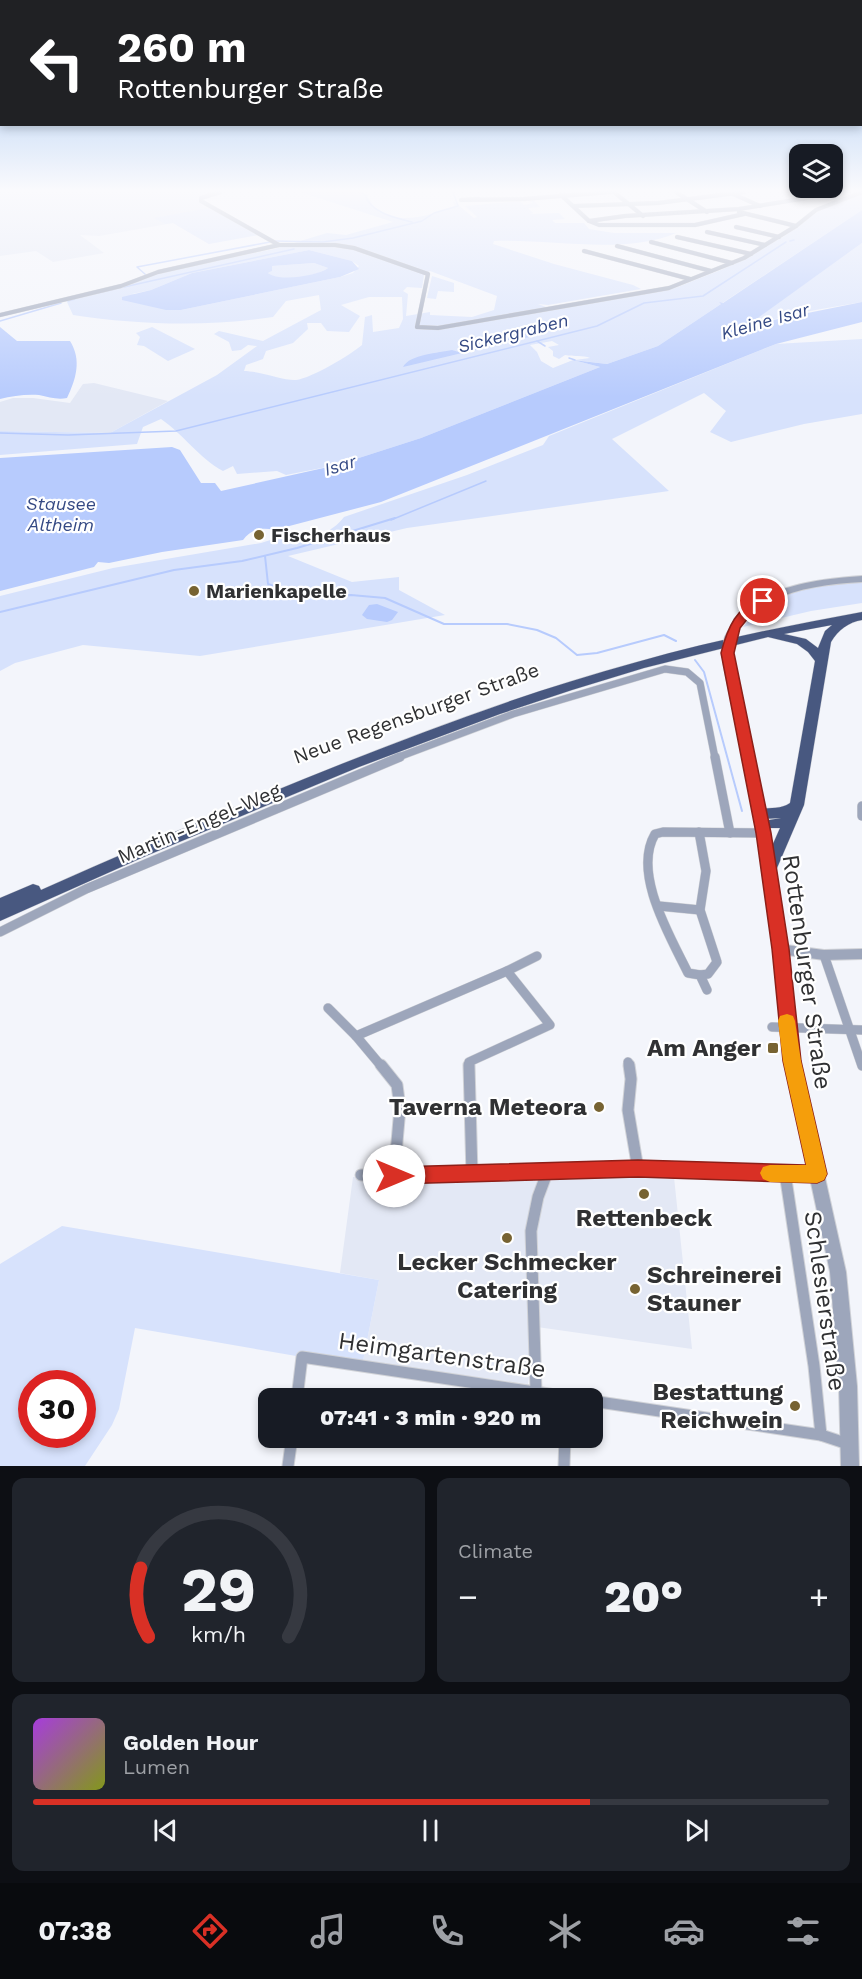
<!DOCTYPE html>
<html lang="en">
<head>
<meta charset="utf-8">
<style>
  :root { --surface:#171b24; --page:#20242c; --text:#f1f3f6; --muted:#9ea1a6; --line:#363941; --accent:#d93025 }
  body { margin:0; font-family:"Work Sans",sans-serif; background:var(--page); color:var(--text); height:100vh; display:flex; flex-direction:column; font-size:22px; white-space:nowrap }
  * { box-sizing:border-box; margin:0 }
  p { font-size:20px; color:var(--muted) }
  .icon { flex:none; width:33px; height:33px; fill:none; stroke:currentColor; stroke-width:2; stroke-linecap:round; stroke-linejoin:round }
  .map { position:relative; height:1466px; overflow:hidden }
  .drawer { display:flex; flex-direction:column; gap:12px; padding:12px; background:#0d0f14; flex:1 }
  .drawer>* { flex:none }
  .banner { position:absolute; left:0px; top:0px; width:862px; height:126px; box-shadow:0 3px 9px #0003; background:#202124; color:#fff; overflow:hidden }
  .buttons { position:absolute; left:789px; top:144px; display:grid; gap:12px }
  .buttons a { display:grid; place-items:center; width:54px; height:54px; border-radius:12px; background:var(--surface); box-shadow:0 3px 9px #0003; font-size:30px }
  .speed { position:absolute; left:18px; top:1370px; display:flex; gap:12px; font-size:30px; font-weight:700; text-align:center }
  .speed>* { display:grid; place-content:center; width:78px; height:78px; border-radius:50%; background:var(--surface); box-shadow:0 3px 9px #0003; line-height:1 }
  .speed .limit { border:9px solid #d22; background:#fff; color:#111 }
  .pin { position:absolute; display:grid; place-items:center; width:51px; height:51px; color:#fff; margin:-26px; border:3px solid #fff; border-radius:50%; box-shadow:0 2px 6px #0007 }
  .me { position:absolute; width:66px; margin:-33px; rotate:90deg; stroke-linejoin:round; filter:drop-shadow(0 0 4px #0008) }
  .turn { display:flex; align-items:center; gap:21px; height:126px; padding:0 18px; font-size:27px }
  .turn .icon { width:78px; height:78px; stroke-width:2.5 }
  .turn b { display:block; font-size:42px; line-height:51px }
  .big { font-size:45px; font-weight:800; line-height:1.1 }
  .drawer .tile { flex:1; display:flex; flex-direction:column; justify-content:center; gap:9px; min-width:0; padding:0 21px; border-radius:12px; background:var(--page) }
  .drawer .dial { align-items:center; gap:0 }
  .dial svg { height:156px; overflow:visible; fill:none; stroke:var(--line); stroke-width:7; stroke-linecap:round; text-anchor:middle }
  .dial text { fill:var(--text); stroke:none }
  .song { display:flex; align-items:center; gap:18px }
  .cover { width:72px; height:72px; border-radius:9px; background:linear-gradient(135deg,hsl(280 70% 55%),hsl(70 70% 35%)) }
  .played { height:6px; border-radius:3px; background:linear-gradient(90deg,var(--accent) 70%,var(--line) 70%) }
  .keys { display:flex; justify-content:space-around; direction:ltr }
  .heat { display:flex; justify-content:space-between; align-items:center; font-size:33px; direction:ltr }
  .drawer .tiles { flex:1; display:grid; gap:12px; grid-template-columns:1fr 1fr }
  .tile:last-child { grid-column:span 2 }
  .trip { position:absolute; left:258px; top:1388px; width:345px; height:60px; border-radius:12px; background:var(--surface); box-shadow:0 3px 9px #0003; font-weight:800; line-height:60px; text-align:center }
  .tab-bar { display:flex; height:96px; justify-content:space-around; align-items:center; background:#090b0e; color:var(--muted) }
  .tab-bar .icon { width:42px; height:42px }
  .tab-bar .on { color:var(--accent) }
  .tab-bar b { font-size:27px; color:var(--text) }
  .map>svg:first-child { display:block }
</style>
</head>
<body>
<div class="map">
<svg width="862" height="1466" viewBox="0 0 862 1466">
  <rect width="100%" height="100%" fill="#f3f5fb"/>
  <g fill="#e3e8f5">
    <polygon points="0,192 216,192 198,198 198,201 209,208 209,244 173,223 99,236 80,235 104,253 53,262 36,251 0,256"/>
    <polygon points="94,383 168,401 110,433 0,431 0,402 13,398 33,398 70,403 83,384"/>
    <polygon points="566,1176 674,1177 692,1349 537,1327 528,1384 363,1361 379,1280 340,1273 353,1177"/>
  </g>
  <g fill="#d7e2fc" fill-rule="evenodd">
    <path d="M 300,192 L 363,192 L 367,194 C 380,231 428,217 455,206 L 452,200 L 474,218 L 477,217 L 465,206 L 520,201 L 524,205 L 533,203 L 526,199 L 532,199 L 540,207 L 528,208 L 533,213 L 530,214 L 559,213 L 565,219 L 552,220 L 555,223 L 584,223 L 589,229 L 614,233 L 676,233 C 626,255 550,239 494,241 L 493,244 L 554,264 L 633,285 L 641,289 L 548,305 L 538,304 L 554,310 L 675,288 L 723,269 L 783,237 L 820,210 L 862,194 L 862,210 L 658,346 L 607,364 L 575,360 L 590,358 C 583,355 574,357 565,355 L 559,359 L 553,356 L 553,351 L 548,347 L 559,345 L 552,341 L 530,345 L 537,352 L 541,361 L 553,368 L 573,360 L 600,367 L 421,438 L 337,465 L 286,475 L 277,471 L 237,474 L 233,466 L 223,471 C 199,458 183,434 161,419 L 143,427 L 137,444 L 0,455 L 0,431 L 110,433 L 217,375 L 257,346 L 248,345 L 241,350 L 232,351 L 229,342 L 214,334 L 219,331 L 263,341 L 321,310 L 319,295 L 286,301 L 273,317 C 206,327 140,325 73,315 L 67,302 L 159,272 L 274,249 L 327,233 L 346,235 L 393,222 ZM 309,250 L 352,261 L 359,266 L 353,273 L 340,277 L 181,310 L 132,294 L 151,290 L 192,273 ZM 430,271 L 497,296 L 494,310 L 472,317 L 430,315 L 430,312 L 406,316 L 408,294 L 403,291 L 407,287 L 422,288 L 424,275 ZM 369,297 L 402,297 L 403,319 L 399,328 L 373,332 L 372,315 L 365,317 L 362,345 C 350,355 312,378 296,380 C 285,381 259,371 244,371 L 246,365 L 263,359 L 266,351 L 293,343 L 308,329 L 307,323 L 321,323 L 327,331 L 349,332 L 360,316 L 341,305 Z"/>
    <polygon points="209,208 259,235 209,244 173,223 165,224 154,218"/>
    <polygon points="862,243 862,302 804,312 746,326"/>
    <path d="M 314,263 L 328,268 C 315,277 280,283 268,273 L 272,271 L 271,266 Z"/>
    <polygon points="432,276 454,283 454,292 438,291 436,299 427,298"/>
    <polygon points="152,327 195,349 168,361 144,346 137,345 140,337 136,333"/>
    <path d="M 862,339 L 862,414 L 804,424 L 731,442 L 710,432 L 726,411 L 704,393 L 612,439 L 669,491 L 407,528 L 288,556 L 352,582 L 399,577 L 399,590 L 445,615 L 200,656 L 83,645 L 15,663 L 0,671 L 0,596 L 113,568 L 261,543 L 286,535 L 294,541 C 314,537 331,534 344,517 L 467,475 L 543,445 L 549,436 L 776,344 Z"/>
    <path d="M 842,583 L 862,583 L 862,603 L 811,611 L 743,627 C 767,595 805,588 842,583 Z"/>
    <path d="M 62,1226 L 379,1280 L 363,1361 L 302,1357 L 135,1328 L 119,1409 L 112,1425 L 85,1466 L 0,1466 L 0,1264 ZM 32,1383 L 82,1383 L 82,1434 L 32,1434 Z"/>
  </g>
  <g fill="#b7cbfd" fill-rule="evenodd">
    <path d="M 862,210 L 862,243 L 748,325 L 862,302 L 862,322 L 776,344 L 381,502 L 274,530 C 262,527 251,529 243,540 L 162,552 L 109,563 L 98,562 L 94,567 L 0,591 L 0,458 L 172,447 L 180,450 L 201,483 L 215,483 L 221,491 L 337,465 L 421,438 L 600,367 L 573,360 L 607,364 L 658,346 L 721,304 L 719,302 L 723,303 Z"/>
    <path d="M 309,250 L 352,261 L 359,269 L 340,277 L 181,310 L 166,310 L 122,300 L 122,297 L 151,290 L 192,273 ZM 314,263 L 328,268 C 317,276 279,282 268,273 L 272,271 L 272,266 Z"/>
    <path d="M 0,327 L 17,341 L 70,341 C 82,360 76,379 67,398 C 57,400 49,397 39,395 C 26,394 12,396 0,399 Z"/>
    <polygon points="520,332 533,336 468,352 465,349 483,342 482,338"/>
    <path d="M 452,350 L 462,353 L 403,367 C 410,354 439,353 452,350 Z"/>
    <polygon points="377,604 398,612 392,620 387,622 367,619 362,615 369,605"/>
  </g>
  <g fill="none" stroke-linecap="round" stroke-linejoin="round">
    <g stroke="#b7cbfd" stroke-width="1.5">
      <path d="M 360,192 L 365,195 C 371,213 396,218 412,222"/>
      <polyline points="275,241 323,242 353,238 422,221 434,213 458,206 453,192"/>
      <polyline points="790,241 794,240"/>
      <polyline points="146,275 137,267 270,242"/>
      <polyline points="124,287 294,249"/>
      <polyline points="98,293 115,289"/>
      <polyline points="68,301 75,299"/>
      <polyline points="0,321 61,303"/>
      <polyline points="537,341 545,346"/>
      <polyline points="569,358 575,360"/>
      <polyline points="0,433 68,435 176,431 597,326 644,303 703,296 786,242"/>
      <polyline points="391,520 486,481"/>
    </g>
    <g stroke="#b7cbfd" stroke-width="2">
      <polyline points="265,556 268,584 303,596 351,595 385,598 444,624 507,624 537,630 556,638 577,655 597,653 664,635 676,641"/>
      <polyline points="0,612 174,570 242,561 297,548 395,518"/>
      <polyline points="695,660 704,672 742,811"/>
    </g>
    <defs>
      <g id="minor-far3">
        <polyline points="220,192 201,198 201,201 279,245"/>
        <polyline points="614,192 643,216"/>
        <polyline points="676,192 707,212"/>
        <polyline points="733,194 760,206"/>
        <polyline points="561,195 589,221 599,225 695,225 744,214"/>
        <polyline points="479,199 461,200 524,199 610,192"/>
        <polyline points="574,206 658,203 744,192"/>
        <polyline points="739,212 796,226"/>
        <polyline points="589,221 625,216 739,209 825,195"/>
        <polyline points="736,227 779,237"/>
        <polyline points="707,232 765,245"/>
        <polyline points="677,237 751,254"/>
        <polyline points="651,242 732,263"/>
        <polyline points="617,246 711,271"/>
        <polyline points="584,251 690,279"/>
        <polyline points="0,315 121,286 158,272 279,245 335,245 354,248 428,274 417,327 438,328 669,288 744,258 796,226 816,210 862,192"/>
      </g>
      <polyline id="minor-far2" points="396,758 513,714 665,669 687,672 700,683 715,758"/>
      <g id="minor-far1">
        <polyline points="715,757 730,833"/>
        <polyline points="862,806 862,816"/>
        <polyline points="699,832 706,871 700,910 717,962 708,974 700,975"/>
        <polyline points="659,906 700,910"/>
        <polyline points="0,932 86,889 400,757"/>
        <polyline points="824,955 862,1066"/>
        <polyline points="507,971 537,956"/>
        <path d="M 707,990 L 700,975 L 688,973 C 670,936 632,873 655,834 L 663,832 L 764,833"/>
        <polyline points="328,1008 356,1036"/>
        <polyline points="772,1027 862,1030"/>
        <polyline points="628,1062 629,1067"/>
        <polyline points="382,1067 356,1036 507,971 550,1025 469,1062 469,1067"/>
      </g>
      <g id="minor">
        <polyline points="381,1065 397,1085 400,1108 394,1176"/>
        <polyline points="469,1065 472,1175"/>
        <polyline points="629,1065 631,1079 628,1110 638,1169"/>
        <polyline points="785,1173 814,1366 821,1435"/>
        <polyline points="361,1175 448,1176 638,1169 817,1174"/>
        <polyline points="536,1391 531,1231 538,1197 547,1173"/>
        <polyline points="297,1398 302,1357 575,1398"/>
        <polyline points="592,1401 821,1435 848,1444"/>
        <polyline points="288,1466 292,1437"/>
        <polyline points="564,1466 565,1437"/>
      </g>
      <g id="tertiary">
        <path d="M 862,576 L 862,582 C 830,584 799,587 770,602 C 759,607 750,618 739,623 L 734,620 C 766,585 818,579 862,576 Z"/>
        <polygon points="728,659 733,662 770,833 786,945 824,950 862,949 862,959 824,960 787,955 799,1061 846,1272 857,1386 859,1466 841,1466 839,1386 830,1272 785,1061 774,949 758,833 723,662"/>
      </g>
      <path id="trunk" d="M 862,612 L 862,620 C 849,622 838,630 831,642 L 804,805 L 774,875 L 764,875 L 761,871 L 780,828 L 757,828 L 755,825 L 757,822 L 781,818 L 760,819 L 753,814 C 761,804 778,812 790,803 L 815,661 L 808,652 L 797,644 L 768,637 L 644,668 L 572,690 L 500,714 L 359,767 L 146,856 L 0,921 L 0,898 L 33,884 L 39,886 L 41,890 C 127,851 215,815 304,779 C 413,735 523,693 637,662 C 711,641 786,626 862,612 ZM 832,625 L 825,631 L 818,648 L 806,639 L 784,634 Z"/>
    </defs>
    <use href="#minor-far3" stroke="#d0d2d7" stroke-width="4.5"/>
    <use href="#minor-far2" stroke="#d0d2d7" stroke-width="8"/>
    <use href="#minor-far1" stroke="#d0d2d7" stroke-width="10"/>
    <use href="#minor" stroke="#d0d2d7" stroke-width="13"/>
    <use href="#tertiary" stroke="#d0d2d7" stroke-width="2"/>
    <use href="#trunk" stroke="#d0d2d7" stroke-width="1"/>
    <use href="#minor-far3" stroke="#9da6bb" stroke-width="4"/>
    <use href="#minor-far2" stroke="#9da6bb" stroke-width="7"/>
    <use href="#minor-far1" stroke="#9da6bb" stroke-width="9"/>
    <use href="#minor" stroke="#9da6bb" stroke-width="11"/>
    <use href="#tertiary" fill="#9da6bb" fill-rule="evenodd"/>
    <use href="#trunk" fill="#485880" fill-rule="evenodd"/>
    <defs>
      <polyline id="tertiary-bridge" points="728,662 729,639 739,620"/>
    </defs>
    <use href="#tertiary-bridge" stroke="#d0d2d7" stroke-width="11" stroke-linecap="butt"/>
    <use href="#tertiary-bridge" stroke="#9da6bb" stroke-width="10"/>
  </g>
  <linearGradient id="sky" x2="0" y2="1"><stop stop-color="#94bdf0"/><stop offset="0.48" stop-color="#fafafd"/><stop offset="1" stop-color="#fafafd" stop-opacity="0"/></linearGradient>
  <rect width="862" height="397" fill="url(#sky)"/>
  <path fill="#d93025" stroke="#8d1f18" stroke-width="1.5" d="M 763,597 L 769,601 L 753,612 L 740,628 L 734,653 L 771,833 L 789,949 L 801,1061 L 827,1174 L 824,1180 L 817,1183 L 638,1177 L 394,1184 L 387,1182 L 384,1176 L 387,1170 L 394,1167 L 638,1160 L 806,1165 L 783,1061 L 772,949 L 756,833 L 721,653 C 727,629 737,605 763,597 Z"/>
  <polygon fill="#f59e0b" points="787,1014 793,1016 795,1021 801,1061 827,1174 824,1180 817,1183 770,1182 763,1179 760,1173 763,1167 770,1165 806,1165 783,1061 778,1021 780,1016"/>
  <g fill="#776332" stroke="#fff" stroke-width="2">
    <circle cx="259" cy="535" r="6"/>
    <circle cx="194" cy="591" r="6"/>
    <rect x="767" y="1042" width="12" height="12" rx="3"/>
    <circle cx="599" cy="1107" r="6"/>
    <circle cx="644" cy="1194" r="6"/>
    <circle cx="507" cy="1238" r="6"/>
    <circle cx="635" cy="1289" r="6"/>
    <circle cx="795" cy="1406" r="6"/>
  </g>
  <g text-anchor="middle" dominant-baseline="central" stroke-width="4.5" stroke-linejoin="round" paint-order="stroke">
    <g font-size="18" font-style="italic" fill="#344984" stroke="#fff">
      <text transform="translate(765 321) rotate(-16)">Kleine Isar</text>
      <text transform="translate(513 333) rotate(-14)">Sickergraben</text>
      <text transform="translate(340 465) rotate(-17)">Isar</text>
      <text x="61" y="503">Stausee<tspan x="61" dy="21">Altheim</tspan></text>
    </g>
    <g font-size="20" font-weight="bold" fill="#303133" stroke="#fff" text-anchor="start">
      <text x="271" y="535">Fischerhaus</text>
      <text x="206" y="591">Marienkapelle</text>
    </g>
    <g font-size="20" fill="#303133" stroke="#fff">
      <text transform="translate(416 713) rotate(-20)">Neue Regensburger Straße</text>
      <text transform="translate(199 823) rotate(-23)">Martin-Engel-Weg</text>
    </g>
    <g font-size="24" fill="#303133" stroke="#fff">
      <text transform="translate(807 972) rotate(82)">Rottenburger Straße</text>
      <text transform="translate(825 1301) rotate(82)">Schlesierstraße</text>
      <text transform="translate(442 1355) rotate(8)">Heimgartenstraße</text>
    </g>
    <g font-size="24" font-weight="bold" fill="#303133" stroke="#fff" text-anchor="end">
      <text x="761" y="1048">Am Anger</text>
      <text x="587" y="1107">Taverna Meteora</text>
      <text x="644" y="1218" text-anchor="middle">Rettenbeck</text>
      <text x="507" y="1262" text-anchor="middle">Lecker Schmecker<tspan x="507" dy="28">Catering</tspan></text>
      <text x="647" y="1275" text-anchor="start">Schreinerei<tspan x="647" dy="28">Stauner</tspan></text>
      <text x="783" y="1392">Bestattung<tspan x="783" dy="28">Reichwein</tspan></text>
    </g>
  </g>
</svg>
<div class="buttons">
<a><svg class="icon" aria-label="layers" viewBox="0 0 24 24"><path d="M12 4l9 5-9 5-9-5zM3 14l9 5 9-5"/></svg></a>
</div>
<div class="speed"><div class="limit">30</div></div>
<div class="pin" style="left:763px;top:601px;background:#d93025"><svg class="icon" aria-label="arrive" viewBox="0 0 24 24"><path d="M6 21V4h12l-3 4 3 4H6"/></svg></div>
<svg class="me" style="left:394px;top:1176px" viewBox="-20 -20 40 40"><circle r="19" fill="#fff"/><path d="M0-13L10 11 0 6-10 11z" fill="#d93025"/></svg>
<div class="trip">07:41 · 3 min · 920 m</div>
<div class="banner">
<div class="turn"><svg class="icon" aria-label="left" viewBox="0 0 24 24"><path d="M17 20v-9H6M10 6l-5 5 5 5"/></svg><div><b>260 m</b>Rottenburger Straße</div></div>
</div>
</div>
<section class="drawer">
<div class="tiles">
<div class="tile dial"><svg viewBox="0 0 100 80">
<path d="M14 69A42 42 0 1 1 86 69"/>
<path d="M14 69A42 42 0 0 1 10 34" stroke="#d93025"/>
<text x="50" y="56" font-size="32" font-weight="700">29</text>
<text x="50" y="72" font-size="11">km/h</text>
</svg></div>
<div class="tile"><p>Climate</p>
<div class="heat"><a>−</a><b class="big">20°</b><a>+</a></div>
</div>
<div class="tile">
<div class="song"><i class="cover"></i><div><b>Golden Hour</b><p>Lumen</p></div></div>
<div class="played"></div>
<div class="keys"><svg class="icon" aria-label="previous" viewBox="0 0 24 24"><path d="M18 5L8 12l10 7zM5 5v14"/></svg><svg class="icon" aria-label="pause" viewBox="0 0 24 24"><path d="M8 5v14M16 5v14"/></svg><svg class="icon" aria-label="next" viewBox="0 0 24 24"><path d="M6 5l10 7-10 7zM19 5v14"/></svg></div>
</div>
</div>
</section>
<nav class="tab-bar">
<b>07:38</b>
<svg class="icon on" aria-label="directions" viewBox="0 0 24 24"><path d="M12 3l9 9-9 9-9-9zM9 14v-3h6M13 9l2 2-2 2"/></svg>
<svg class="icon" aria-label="music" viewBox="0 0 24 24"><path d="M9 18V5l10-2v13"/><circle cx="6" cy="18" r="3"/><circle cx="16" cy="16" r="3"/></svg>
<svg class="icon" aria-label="phone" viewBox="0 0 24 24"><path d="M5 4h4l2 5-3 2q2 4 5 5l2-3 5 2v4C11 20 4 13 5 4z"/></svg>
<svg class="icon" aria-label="climate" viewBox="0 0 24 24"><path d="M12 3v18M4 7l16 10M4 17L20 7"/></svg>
<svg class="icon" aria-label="car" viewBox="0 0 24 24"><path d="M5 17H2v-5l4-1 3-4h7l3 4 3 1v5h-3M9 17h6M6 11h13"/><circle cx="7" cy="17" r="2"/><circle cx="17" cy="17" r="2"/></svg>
<svg class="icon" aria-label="filters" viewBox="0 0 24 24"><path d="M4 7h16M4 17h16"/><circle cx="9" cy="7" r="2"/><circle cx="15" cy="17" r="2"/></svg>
</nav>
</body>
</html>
